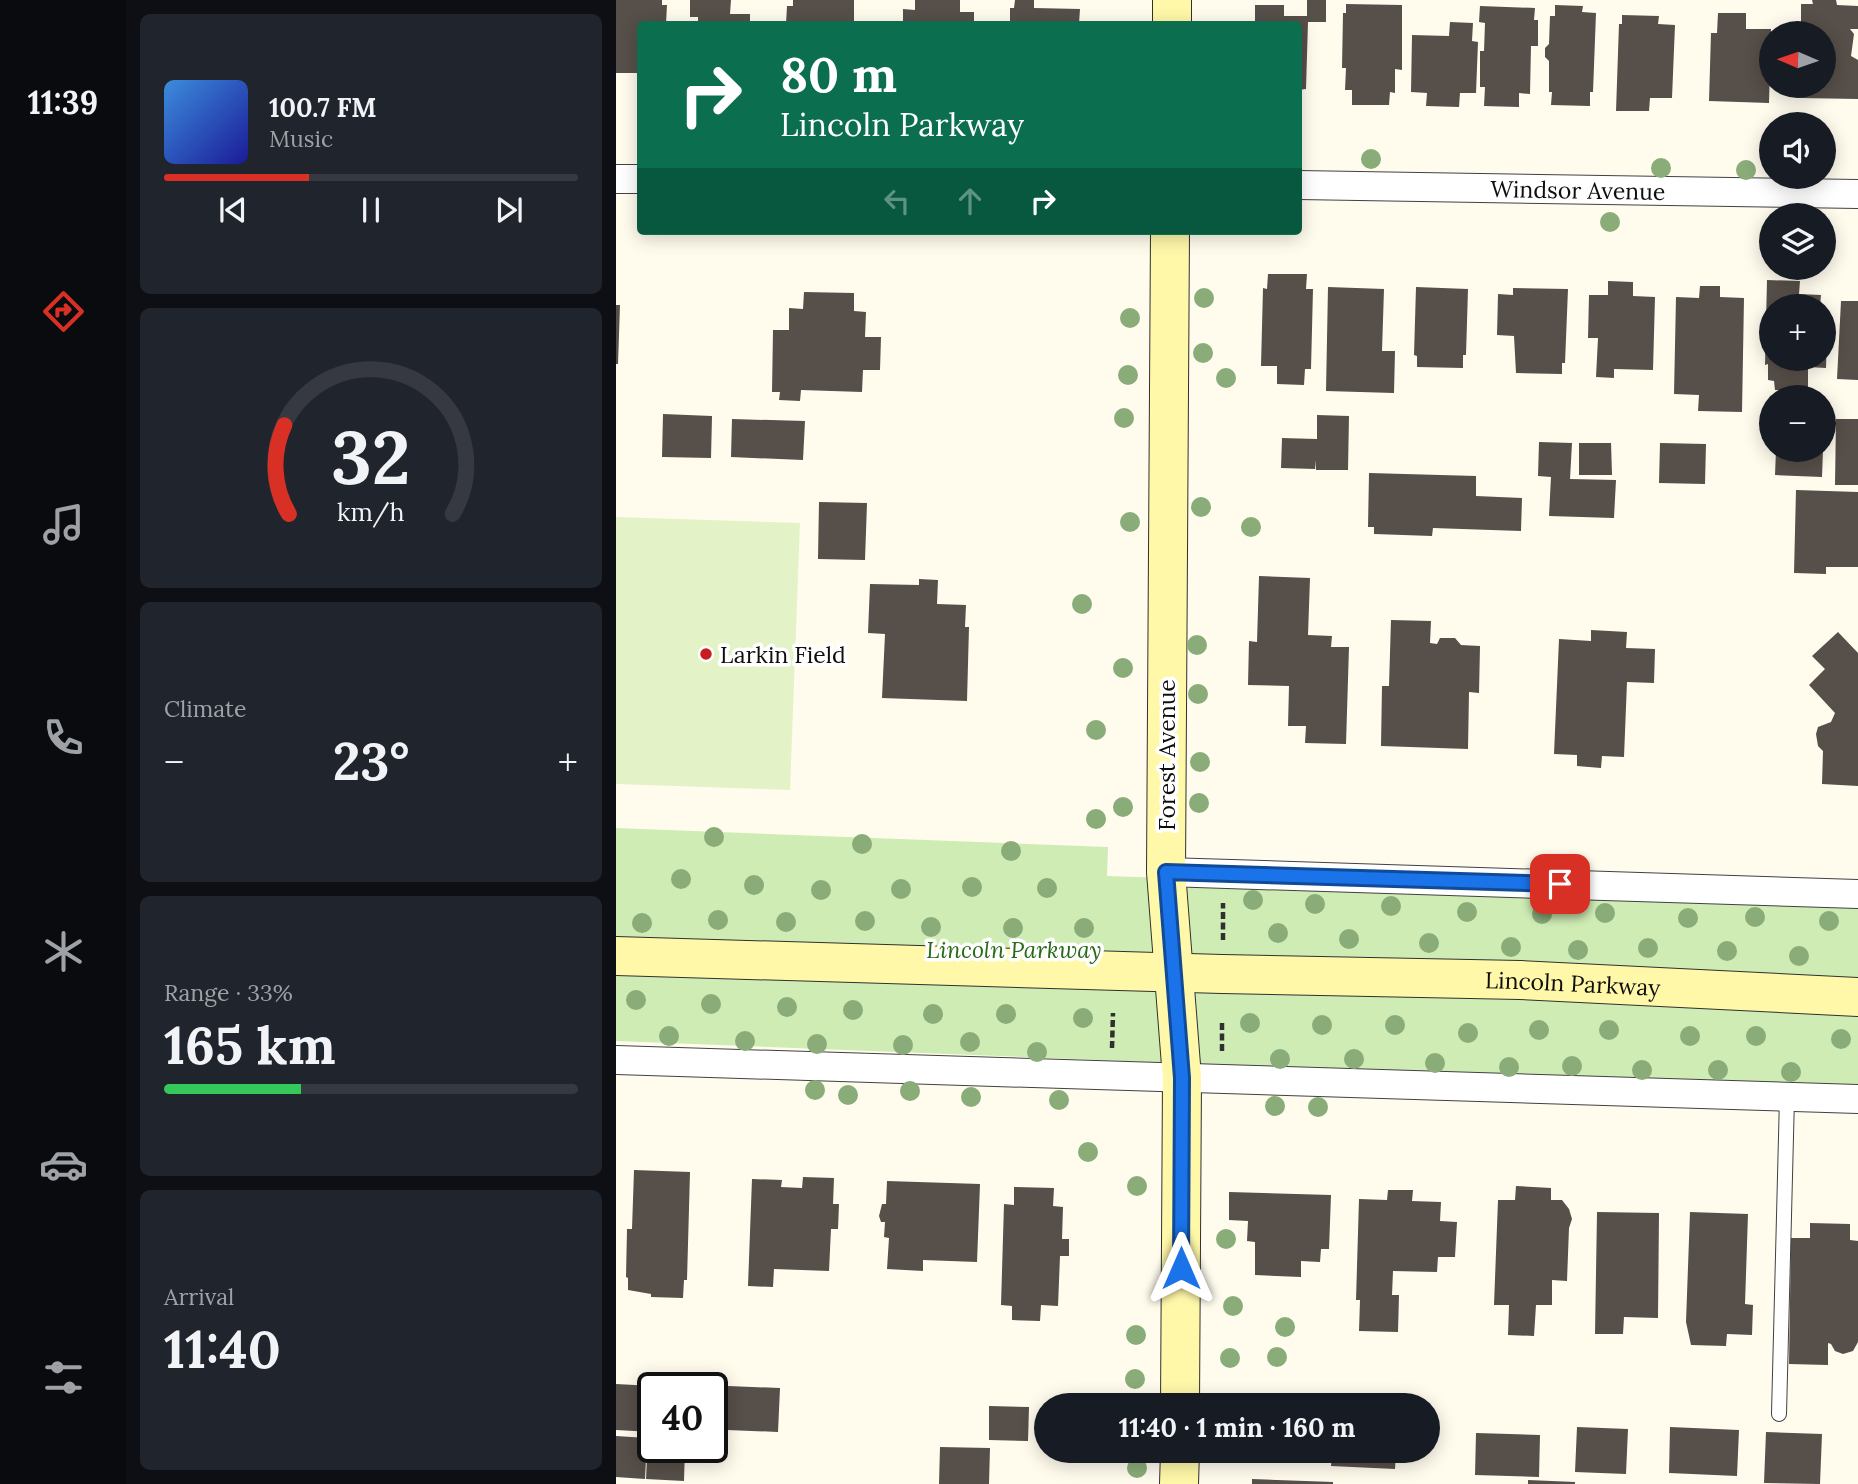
<!DOCTYPE html>
<html lang="en">
<head>
<meta charset="utf-8">
<style>
  :root { --surface:#171b24; --page:#20242c; --text:#f1f3f6; --muted:#9ea1a6; --line:#363941; --accent:#d93025 }
  body { margin:0; font-family:Lora,serif; background:var(--page); color:var(--text); height:100vh; display:flex; flex-direction:column; font-size:26px; white-space:nowrap }
  * { box-sizing:border-box; margin:0 }
  p { font-size:23px; color:var(--muted) }
  .icon { flex:none; width:38px; height:38px; fill:none; stroke:currentColor; stroke-width:2; stroke-linecap:round; stroke-linejoin:round }
  .map { position:relative; flex:1; overflow:hidden }
  .side { display:flex; flex-direction:column; gap:14px; padding:14px; background:#0d0f14; width:490px }
  .side>* { flex:none }
  .top-card { position:absolute; left:21px; top:21px; width:665px; height:214px; border-radius:7px; box-shadow:0 4px 18px #0003; background:#0b6e4f; color:#fff; overflow:hidden }
  .needle { width:46px; rotate:272deg }
  .tools { position:absolute; left:1143px; top:21px; display:grid; gap:14px }
  .tools a { display:grid; place-items:center; width:77px; height:77px; border-radius:50%; background:var(--surface); box-shadow:0 4px 18px #0003; font-size:35px }
  .speed { position:absolute; left:21px; top:1372px; display:flex; gap:14px; font-size:35px; font-weight:700; text-align:center }
  .speed>* { display:grid; place-content:center; width:91px; height:91px; border-radius:50%; background:var(--surface); box-shadow:0 4px 18px #0003; line-height:1 }
  .speed .limit { border:4px solid #111; border-radius:10px; background:#fff; color:#111 }
  .pin { position:absolute; display:grid; place-items:center; width:60px; height:60px; color:#fff; margin:-30px; border-radius:14px; box-shadow:0 4px 10px #0006 }
  .me { position:absolute; width:77px; margin:-38px; rotate:0deg; stroke-linejoin:round; filter:drop-shadow(0 0 5px #0008) }
  .turn { display:flex; align-items:center; gap:24px; height:147px; padding:0 28px; font-size:32px }
  .turn .icon { width:91px; height:91px; stroke-width:2.5 }
  .turn b { display:block; font-size:49px; line-height:60px }
  .lanes { display:flex; align-items:center; height:66px; padding:0 28px; background:#0003; justify-content:center; gap:35px; direction:ltr }
  .lanes .off { opacity:.35 }
  .big { font-size:52px; font-weight:800; line-height:1.1 }
  .side .tile { flex:1; display:flex; flex-direction:column; justify-content:center; gap:10px; min-width:0; padding:0 24px; border-radius:10px; background:var(--page) }
  .side .dial { align-items:center; gap:0 }
  .dial svg { height:182px; overflow:visible; fill:none; stroke:var(--line); stroke-width:7; stroke-linecap:round; text-anchor:middle }
  .dial text { fill:var(--text); stroke:none }
  .song { display:flex; align-items:center; gap:21px }
  .cover { width:84px; height:84px; border-radius:10px; background:linear-gradient(135deg,hsl(210 70% 55%),hsl(240 70% 35%)) }
  .played { height:7px; border-radius:4px; background:linear-gradient(90deg,var(--accent) 35%,var(--line) 35%) }
  .keys { display:flex; justify-content:space-around; direction:ltr }
  .heat { display:flex; justify-content:space-between; align-items:center; font-size:38px; direction:ltr }
  .charge { height:10px; border-radius:5px; background:linear-gradient(90deg,#34c759 33%,var(--line) 0) }
  .trip { position:absolute; left:418px; top:1393px; width:406px; height:70px; border-radius:35px; background:var(--surface); box-shadow:0 4px 18px #0003; font-weight:800; line-height:70px; text-align:center }
  main { display:flex; flex:1; min-height:0 }
  .menu { display:flex; flex-direction:column; width:126px; justify-content:space-around; align-items:center; background:#090b0e; color:var(--muted) }
  .menu .icon { width:49px; height:49px }
  .menu .on { color:var(--accent) }
  .menu b { font-size:32px; color:var(--text) }
  .map>svg:first-child { display:block }
</style>
</head>
<body>
<main>
<nav class="menu">
<b>11:39</b>
<svg class="icon on" aria-label="directions" viewBox="0 0 24 24"><path d="M12 3l9 9-9 9-9-9zM9 14v-3h6M13 9l2 2-2 2"/></svg>
<svg class="icon" aria-label="music" viewBox="0 0 24 24"><path d="M9 18V5l10-2v13"/><circle cx="6" cy="18" r="3"/><circle cx="16" cy="16" r="3"/></svg>
<svg class="icon" aria-label="phone" viewBox="0 0 24 24"><path d="M5 4h4l2 5-3 2q2 4 5 5l2-3 5 2v4C11 20 4 13 5 4z"/></svg>
<svg class="icon" aria-label="climate" viewBox="0 0 24 24"><path d="M12 3v18M4 7l16 10M4 17L20 7"/></svg>
<svg class="icon" aria-label="car" viewBox="0 0 24 24"><path d="M5 17H2v-5l4-1 3-4h7l3 4 3 1v5h-3M9 17h6M6 11h13"/><circle cx="7" cy="17" r="2"/><circle cx="17" cy="17" r="2"/></svg>
<svg class="icon" aria-label="filters" viewBox="0 0 24 24"><path d="M4 7h16M4 17h16"/><circle cx="9" cy="7" r="2"/><circle cx="15" cy="17" r="2"/></svg>
</nav>
<section class="side">
<div class="tile">
<div class="song"><i class="cover"></i><div><b>100.7 FM</b><p>Music</p></div></div>
<div class="played"></div>
<div class="keys"><svg class="icon" aria-label="previous" viewBox="0 0 24 24"><path d="M18 5L8 12l10 7zM5 5v14"/></svg><svg class="icon" aria-label="pause" viewBox="0 0 24 24"><path d="M8 5v14M16 5v14"/></svg><svg class="icon" aria-label="next" viewBox="0 0 24 24"><path d="M6 5l10 7-10 7zM19 5v14"/></svg></div>
</div>
<div class="tile dial"><svg viewBox="0 0 100 80">
<path d="M14 69A42 42 0 1 1 86 69"/>
<path d="M14 69A42 42 0 0 1 12 30" stroke="#d93025"/>
<text x="50" y="56" font-size="32" font-weight="700">32</text>
<text x="50" y="72" font-size="11">km/h</text>
</svg></div>
<div class="tile"><p>Climate</p>
<div class="heat"><a>−</a><b class="big">23°</b><a>+</a></div>
</div>
<div class="tile"><p>Range · 33%</p><b class="big">165 km</b><div class="charge"></div></div>
<div class="tile"><p>Arrival</p><b class="big">11:40</b></div>
</section>
<div class="map">
<svg width="1242" height="1484" viewBox="0 0 1242 1484">
  <rect width="100%" height="100%" fill="#fffcee"/>
  <polygon fill="#d0ecb5" points="0,828 492,847 491,876 1242,901 1242,1090 0,1041"/>
  <polygon fill="#e3f3c7" points="0,517 184,523 174,790 0,784"/>
  <g fill="#574f49">
    <polygon points="0,0 46,0 46,5 51,5 50,24 24,24 24,73 0,73"/>
    <polygon points="74,0 115,0 114,14 134,14 134,24 82,24 82,17 74,17"/>
    <polygon points="177,0 238,0 238,24 170,24 171,6 177,6"/>
    <polygon points="299,0 344,0 344,12 358,12 358,24 287,24 287,9 299,10"/>
    <polygon points="399,0 418,0 418,8 464,9 463,24 394,24 394,8 398,8"/>
    <polygon points="691,0 710,0 710,22 692,22 690,89 682,90 682,24 639,24 639,5 668,5 668,16 691,16"/>
    <polygon points="1196,0 1220,0 1221,5 1242,6 1242,29 1234,29 1238,34 1235,56 1242,60 1242,99 1183,98 1183,86 1208,86 1208,33 1185,33 1185,4 1197,4"/>
    <polygon points="730,4 786,5 786,70 779,69 779,93 774,92 773,105 736,105 736,90 729,90 730,68 726,68 727,13 730,13"/>
    <polygon points="939,5 967,6 966,12 980,13 977,92 974,92 974,106 935,105 936,92 933,92 933,61 929,57 929,48 933,44 934,16 939,16"/>
    <polygon points="864,6 919,8 918,20 922,20 922,46 915,46 914,94 903,93 903,107 868,106 869,87 864,87 864,51 868,51 869,23 863,22"/>
    <polygon points="1102,13 1130,13 1130,29 1155,29 1153,103 1093,101 1095,33 1101,33"/>
    <polygon points="1006,15 1043,16 1042,24 1059,25 1056,98 1034,98 1033,111 1000,111 1003,24 1006,24"/>
    <polygon points="834,22 857,23 856,41 862,42 860,93 844,93 843,107 810,106 811,93 795,92 796,35 833,36"/>
    <polygon points="652,274 691,274 690,289 697,289 695,369 689,369 688,385 661,384 661,366 645,366 647,288 651,289"/>
    <polygon points="1151,280 1184,281 1183,294 1205,295 1204,306 1155,306 1155,359 1208,359 1208,333 1211,333 1210,368 1192,367 1192,391 1159,390 1158,381 1152,380 1152,364 1149,365"/>
    <polygon points="992,281 1017,282 1017,296 1039,297 1037,370 998,369 998,378 980,377 982,338 972,338 973,295 992,295"/>
    <polygon points="1084,286 1104,286 1104,297 1128,298 1126,412 1082,411 1083,395 1058,394 1060,297 1083,298"/>
    <polygon points="712,287 768,289 766,351 779,351 778,393 710,391"/>
    <polygon points="800,287 852,289 850,355 847,355 847,368 801,367 801,356 798,355"/>
    <polygon points="897,288 952,289 949,363 946,363 946,374 900,373 898,336 881,335 882,294 897,295"/>
    <polygon points="188,292 238,293 238,311 250,312 249,337 265,337 264,370 247,370 246,392 185,390 184,401 163,400 164,392 156,392 157,330 173,330 173,308 187,309"/>
    <polygon points="1225,301 1242,301 1242,380 1221,379"/>
    <polygon points="0,305 4,305 2,364 0,364"/>
    <polygon points="47,414 96,416 95,458 46,457"/>
    <polygon points="701,415 733,416 732,470 700,470 699,460 699,469 665,468 666,438 701,439"/>
    <polygon points="116,419 189,421 187,460 115,457"/>
    <polygon points="1220,419 1242,419 1242,485 1219,485"/>
    <polygon points="923,442 956,443 954,479 1000,480 998,518 933,516 935,477 922,476"/>
    <polygon points="963,443 995,443 996,475 963,475"/>
    <polygon points="1044,443 1090,444 1089,484 1043,483"/>
    <polygon points="1160,450 1207,450 1206,477 1159,475"/>
    <polygon points="753,473 860,476 860,496 906,498 905,531 817,528 816,536 758,534 758,527 752,527"/>
    <polygon points="1180,490 1242,492 1242,567 1210,567 1210,574 1178,573"/>
    <polygon points="203,502 251,503 249,560 202,559"/>
    <polygon points="643,576 694,578 692,635 716,636 715,647 733,647 730,744 689,743 690,726 672,726 673,686 632,685 633,641 641,642"/>
    <polygon points="303,579 322,580 321,604 350,605 349,627 353,627 351,701 266,698 269,634 252,633 254,584 303,585"/>
    <polygon points="775,620 815,621 814,643 821,644 824,638 839,638 845,645 864,646 863,693 853,692 852,749 765,746 766,686 773,686"/>
    <polygon points="975,630 1011,632 1010,648 1039,649 1038,683 1011,682 1008,757 986,756 985,768 961,766 961,755 938,754 943,639 975,641"/>
    <polygon points="1222,632 1242,653 1242,786 1206,784 1207,751 1202,746 1200,734 1202,727 1215,722 1219,713 1193,685 1209,669 1196,656"/>
    <polygon points="18,1170 74,1172 71,1280 68,1280 67,1298 35,1297 35,1294 12,1290 12,1278 10,1277 11,1229 16,1229"/>
    <polygon points="187,1177 218,1178 217,1204 223,1204 222,1229 215,1229 213,1271 158,1269 157,1287 132,1286 136,1179 166,1180 165,1187 186,1188"/>
    <polygon points="271,1181 364,1184 361,1262 307,1260 307,1271 271,1269 273,1238 268,1237 269,1222 265,1222 263,1216 266,1204 270,1204"/>
    <polygon points="900,1186 935,1188 935,1200 946,1200 953,1209 956,1219 953,1228 951,1281 936,1280 936,1305 920,1305 918,1336 892,1335 893,1305 878,1305 882,1200 899,1200"/>
    <polygon points="398,1187 438,1188 437,1206 447,1207 446,1239 453,1239 453,1256 444,1256 442,1306 425,1305 424,1321 396,1320 396,1306 385,1305 388,1204 398,1205"/>
    <polygon points="772,1190 797,1190 796,1201 825,1202 824,1221 841,1222 839,1257 822,1257 821,1272 777,1271 776,1295 783,1295 782,1332 743,1331 744,1300 740,1300 743,1199 771,1200"/>
    <polygon points="613,1192 715,1195 713,1249 705,1249 704,1262 685,1261 685,1277 639,1275 639,1242 631,1241 632,1221 613,1220"/>
    <polygon points="981,1212 1043,1213 1042,1318 1008,1317 1007,1334 979,1334"/>
    <polygon points="1074,1212 1132,1214 1129,1304 1137,1305 1136,1335 1111,1334 1110,1346 1075,1345 1070,1322"/>
    <polygon points="1194,1223 1234,1224 1234,1240 1242,1241 1242,1342 1237,1351 1227,1354 1219,1351 1215,1344 1212,1343 1212,1365 1173,1364 1175,1238 1194,1238"/>
    <polygon points="0,1384 37,1386 37,1432 0,1430"/>
    <polygon points="112,1386 164,1388 162,1432 111,1430"/>
    <polygon points="373,1406 413,1407 412,1441 373,1440"/>
    <polygon points="961,1427 1012,1429 1010,1474 959,1472"/>
    <polygon points="1054,1427 1123,1430 1121,1476 1053,1473"/>
    <polygon points="1150,1432 1206,1434 1204,1484 1148,1483"/>
    <polygon points="860,1433 924,1435 923,1477 859,1475"/>
    <polygon points="0,1436 31,1438 29,1479 0,1477"/>
    <polygon points="32,1437 37,1438 37,1447 69,1447 68,1481 30,1479"/>
    <polygon points="324,1447 374,1448 373,1484 323,1484"/>
    <polygon points="631,1451 696,1451 696,1461 631,1459"/>
    <polygon points="716,1451 780,1451 779,1469 715,1466"/>
    <polygon points="636,1479 717,1482 717,1484 636,1484"/>
    <polygon points="912,1480 959,1482 959,1484 912,1484"/>
  </g>
  <g fill="none" stroke-linecap="round" stroke-linejoin="round">
    <defs>
      <polyline id="lane" points="1163,1414 1171,1097"/>
      <g id="street">
        <polyline points="0,179 24,179"/>
        <path id="s1" d="M 682,185 L 1242,194"/>
        <polyline points="550,872 1242,894"/>
        <polyline points="0,1060 1242,1099"/>
      </g>
      <g id="secondary">
        <polyline points="556,24 556,0"/>
        <polyline points="554,231 550,872 566,1078 564,1405"/>
        <path id="s2" d="M 0,956 L 606,974 L 904,980 L 1242,997"/>
        <polyline points="563,1484 564,1451"/>
      </g>
    </defs>
    <use href="#lane" stroke="#414141" stroke-width="16"/>
    <use href="#street" stroke="#414141" stroke-width="30"/>
    <use href="#secondary" stroke="#303030" stroke-width="40"/>
    <g stroke="#303030" stroke-width="4.5" stroke-dasharray="7 3.5" stroke-linecap="butt">
      <polyline points="607,940 607,903"/>
      <polyline points="496,1048 497,1013"/>
      <polyline points="606,1051 606,1020"/>
    </g>
    <use href="#lane" stroke="#fff" stroke-width="14"/>
    <use href="#street" stroke="#fff" stroke-width="28"/>
    <use href="#secondary" stroke="#fff8a9" stroke-width="38"/>
  </g>
  <g fill="#89ac79">
    <circle cx="755" cy="159" r="10"/>
    <circle cx="1045" cy="168" r="10"/>
    <circle cx="1130" cy="170" r="10"/>
    <circle cx="994" cy="222" r="10"/>
    <circle cx="588" cy="298" r="10"/>
    <circle cx="514" cy="318" r="10"/>
    <circle cx="587" cy="353" r="10"/>
    <circle cx="512" cy="375" r="10"/>
    <circle cx="610" cy="378" r="10"/>
    <circle cx="508" cy="418" r="10"/>
    <circle cx="585" cy="507" r="10"/>
    <circle cx="514" cy="522" r="10"/>
    <circle cx="635" cy="527" r="10"/>
    <circle cx="466" cy="604" r="10"/>
    <circle cx="581" cy="645" r="10"/>
    <circle cx="507" cy="668" r="10"/>
    <circle cx="582" cy="694" r="10"/>
    <circle cx="480" cy="730" r="10"/>
    <circle cx="584" cy="762" r="10"/>
    <circle cx="583" cy="803" r="10"/>
    <circle cx="507" cy="807" r="10"/>
    <circle cx="480" cy="819" r="10"/>
    <circle cx="98" cy="837" r="10"/>
    <circle cx="246" cy="844" r="10"/>
    <circle cx="395" cy="851" r="10"/>
    <circle cx="65" cy="879" r="10"/>
    <circle cx="138" cy="885" r="10"/>
    <circle cx="356" cy="887" r="10"/>
    <circle cx="431" cy="888" r="10"/>
    <circle cx="285" cy="889" r="10"/>
    <circle cx="205" cy="890" r="10"/>
    <circle cx="637" cy="900" r="10"/>
    <circle cx="699" cy="904" r="10"/>
    <circle cx="775" cy="906" r="10"/>
    <circle cx="851" cy="912" r="10"/>
    <circle cx="989" cy="913" r="10"/>
    <circle cx="926" cy="914" r="10"/>
    <circle cx="1139" cy="917" r="10"/>
    <circle cx="1072" cy="918" r="10"/>
    <circle cx="102" cy="920" r="10"/>
    <circle cx="249" cy="921" r="10"/>
    <circle cx="1213" cy="921" r="10"/>
    <circle cx="170" cy="922" r="10"/>
    <circle cx="26" cy="923" r="10"/>
    <circle cx="315" cy="927" r="10"/>
    <circle cx="397" cy="928" r="10"/>
    <circle cx="468" cy="928" r="10"/>
    <circle cx="662" cy="933" r="10"/>
    <circle cx="733" cy="939" r="10"/>
    <circle cx="813" cy="943" r="10"/>
    <circle cx="895" cy="947" r="10"/>
    <circle cx="1032" cy="948" r="10"/>
    <circle cx="962" cy="950" r="10"/>
    <circle cx="1111" cy="951" r="10"/>
    <circle cx="1183" cy="956" r="10"/>
    <circle cx="20" cy="1000" r="10"/>
    <circle cx="95" cy="1004" r="10"/>
    <circle cx="171" cy="1007" r="10"/>
    <circle cx="237" cy="1010" r="10"/>
    <circle cx="317" cy="1014" r="10"/>
    <circle cx="390" cy="1014" r="10"/>
    <circle cx="467" cy="1018" r="10"/>
    <circle cx="634" cy="1023" r="10"/>
    <circle cx="706" cy="1025" r="10"/>
    <circle cx="779" cy="1025" r="10"/>
    <circle cx="923" cy="1030" r="10"/>
    <circle cx="993" cy="1030" r="10"/>
    <circle cx="852" cy="1033" r="10"/>
    <circle cx="53" cy="1036" r="10"/>
    <circle cx="1074" cy="1036" r="10"/>
    <circle cx="1140" cy="1036" r="10"/>
    <circle cx="1225" cy="1039" r="10"/>
    <circle cx="129" cy="1041" r="10"/>
    <circle cx="354" cy="1042" r="10"/>
    <circle cx="201" cy="1044" r="10"/>
    <circle cx="287" cy="1045" r="10"/>
    <circle cx="421" cy="1052" r="10"/>
    <circle cx="664" cy="1059" r="10"/>
    <circle cx="738" cy="1059" r="10"/>
    <circle cx="819" cy="1063" r="10"/>
    <circle cx="956" cy="1066" r="10"/>
    <circle cx="893" cy="1067" r="10"/>
    <circle cx="1026" cy="1070" r="10"/>
    <circle cx="1102" cy="1070" r="10"/>
    <circle cx="1175" cy="1072" r="10"/>
    <circle cx="199" cy="1090" r="10"/>
    <circle cx="294" cy="1091" r="10"/>
    <circle cx="232" cy="1095" r="10"/>
    <circle cx="355" cy="1097" r="10"/>
    <circle cx="443" cy="1100" r="10"/>
    <circle cx="659" cy="1106" r="10"/>
    <circle cx="702" cy="1107" r="10"/>
    <circle cx="472" cy="1152" r="10"/>
    <circle cx="521" cy="1186" r="10"/>
    <circle cx="610" cy="1239" r="10"/>
    <circle cx="617" cy="1306" r="10"/>
    <circle cx="669" cy="1327" r="10"/>
    <circle cx="520" cy="1335" r="10"/>
    <circle cx="661" cy="1357" r="10"/>
    <circle cx="614" cy="1358" r="10"/>
    <circle cx="519" cy="1379" r="10"/>
    <circle cx="521" cy="1468" r="10"/>
  </g>
  <g fill="none" stroke-linecap="round" stroke-linejoin="round">
    <defs>
      <polyline id="route" points="565,1268 566,1078 550,872 944,884"/>
    </defs>
    <use href="#route" stroke="#114b97" stroke-width="18"/>
    <use href="#route" stroke="#1a73e8" stroke-width="12"/>
  </g>
  <circle fill="#c71c20" stroke="#fff" stroke-width="2.5" cx="90" cy="654" r="7"/>
  <g text-anchor="middle" dominant-baseline="central" stroke-width="7" stroke-linejoin="round" paint-order="stroke">
    <g font-size="23" fill="#0e0e0e" stroke="#fff">
      <text stroke="none"><textPath href="#s1" startOffset="280">Windsor Avenue</textPath></text>
      <text transform="translate(550 755) rotate(-90)">Forest Avenue</text>
      <text stroke="none"><textPath href="#s2" startOffset="957">Lincoln Parkway</textPath></text>
    </g>
    <g font-size="23" fill="#0e0e0e" stroke="#fff" text-anchor="start">
      <text x="104" y="654">Larkin Field</text>
    </g>
    <g font-size="23" font-style="italic" fill="#286a19" stroke="#fff">
      <text x="398" y="949">Lincoln Parkway</text>
    </g>
  </g>
</svg>
<div class="tools">
<a><svg class="needle" viewBox="-14 -14 28 28"><path d="M0-13l5 13h-10z" fill="#e53935"/><path d="M0 13l5-13h-10z" fill="#9ea1a6"/></svg></a>
<a><svg class="icon" aria-label="sound" viewBox="0 0 24 24"><path d="M4 9h4l5-4v14l-5-4H4zM17 9q2 3 0 6"/></svg></a>
<a><svg class="icon" aria-label="layers" viewBox="0 0 24 24"><path d="M12 4l9 5-9 5-9-5zM3 14l9 5 9-5"/></svg></a>
<a>+</a>
<a>−</a>
</div>
<div class="speed"><div class="limit">40</div></div>
<div class="pin" style="left:944px;top:884px;background:#d93025"><svg class="icon" aria-label="arrive" viewBox="0 0 24 24"><path d="M6 21V4h12l-3 4 3 4H6"/></svg></div>
<svg class="me" style="left:565px;top:1268px" viewBox="-20 -20 40 40"><path d="M0-17L14 15 0 8-14 15z" fill="#1a73e8" stroke="#fff" stroke-width="4"/></svg>
<div class="trip">11:40 · 1 min · 160 m</div>
<div class="top-card">
<div class="turn"><svg class="icon" aria-label="right" viewBox="0 0 24 24"><path d="M7 20v-9h11M14 6l5 5-5 5"/></svg><div><b>80 m</b>Lincoln Parkway</div></div>
<div class="lanes"><svg class="icon off" aria-label="left" viewBox="0 0 24 24"><path d="M17 20v-9H6M10 6l-5 5 5 5"/></svg><svg class="icon off" aria-label="ahead" viewBox="0 0 24 24"><path d="M12 20V5M6 11l6-6 6 6"/></svg><svg class="icon" aria-label="right" viewBox="0 0 24 24"><path d="M7 20v-9h11M14 6l5 5-5 5"/></svg></div>
</div>
</div>
</main>
</body>
</html>
